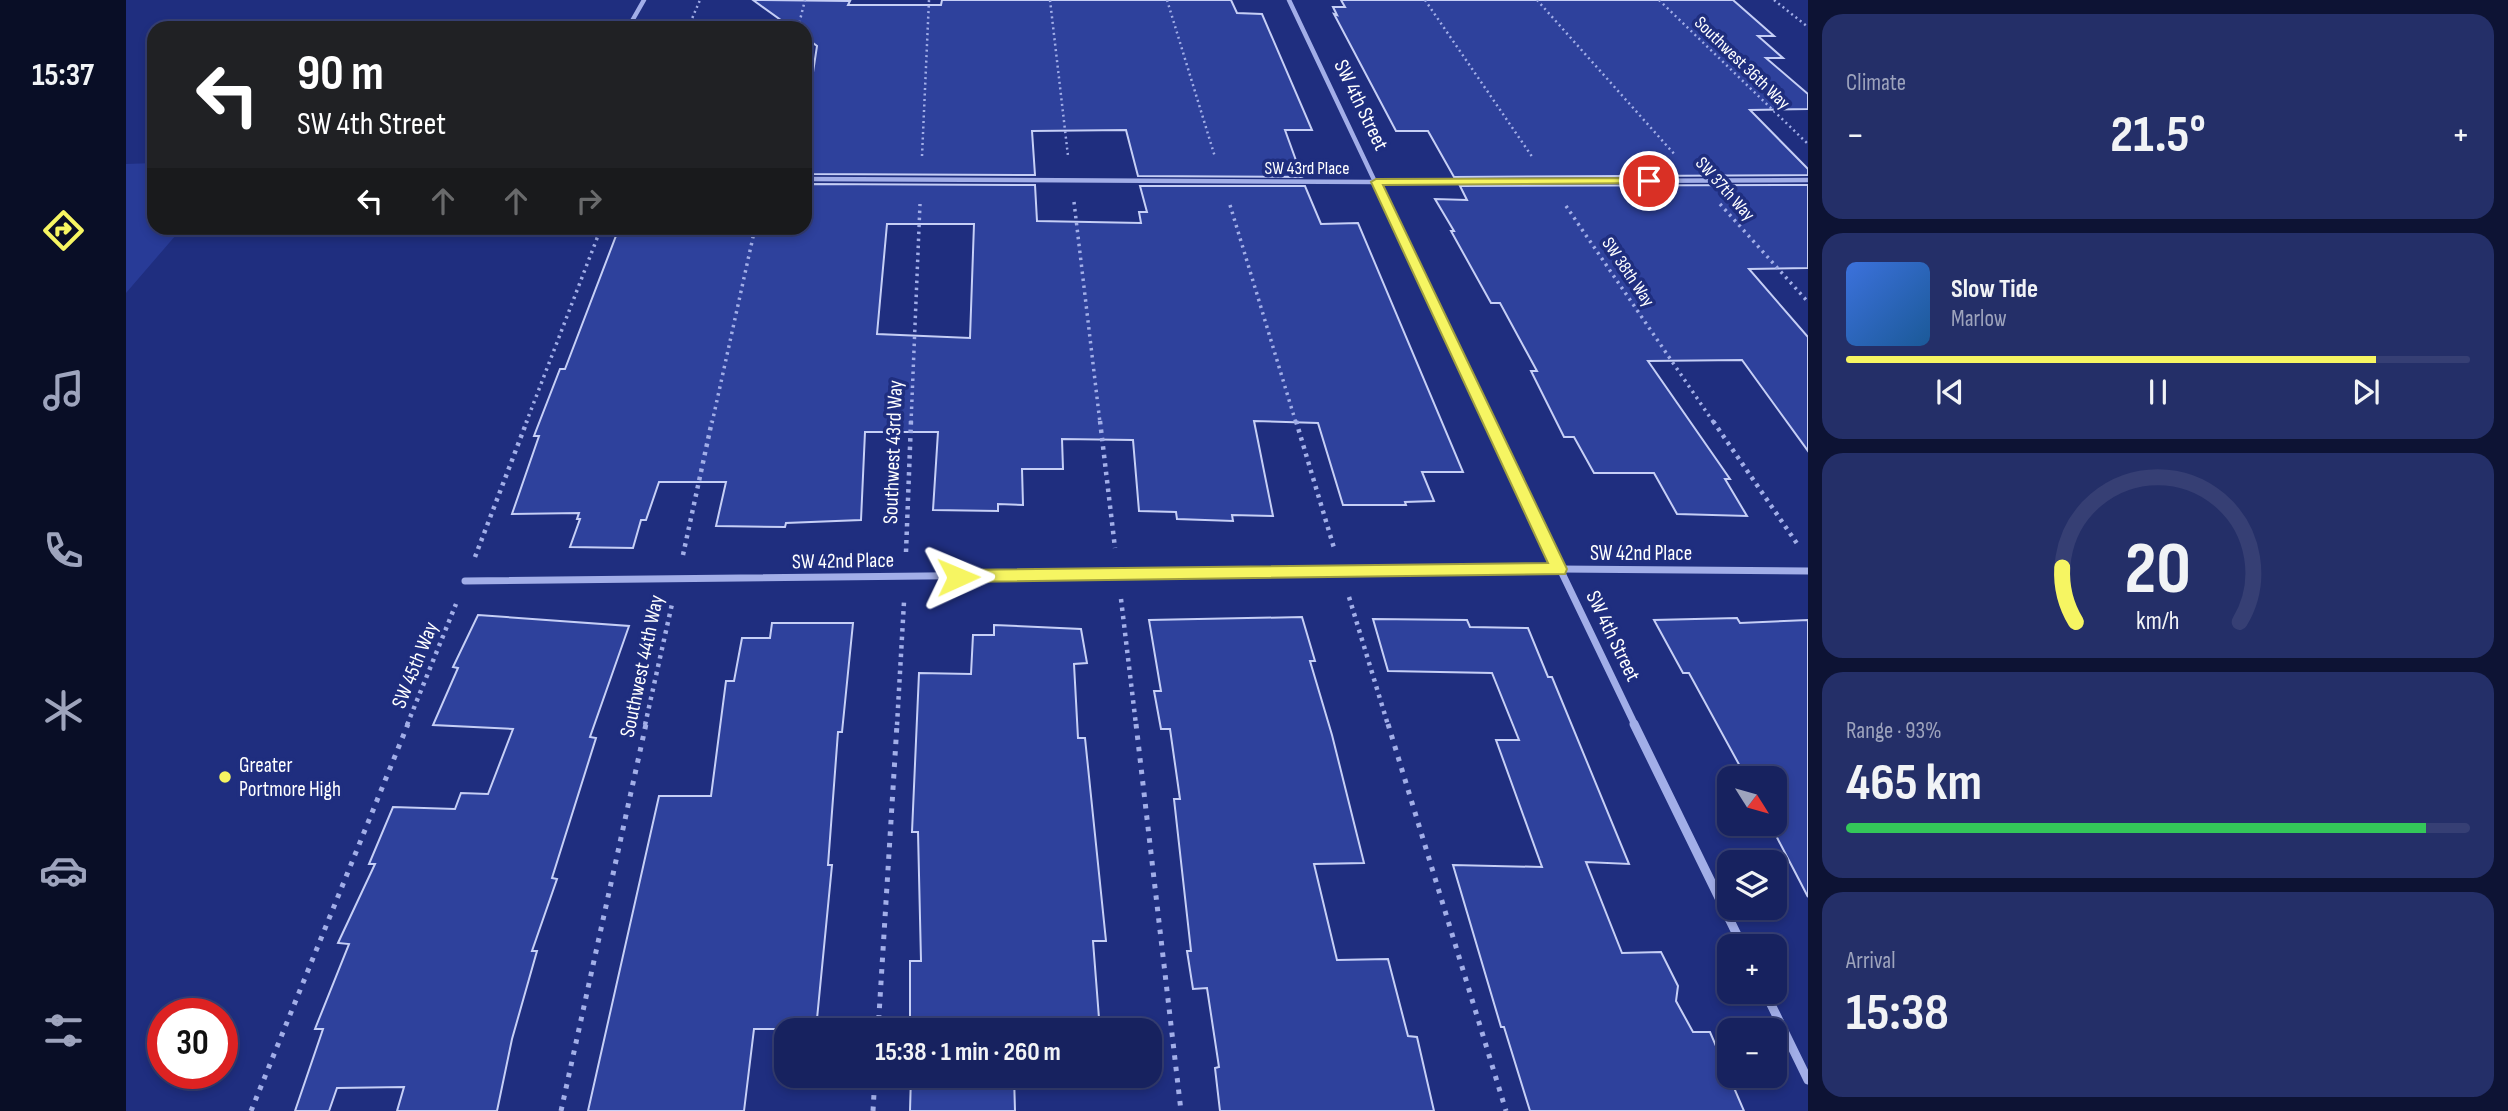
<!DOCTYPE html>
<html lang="en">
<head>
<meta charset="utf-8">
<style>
  :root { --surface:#17225f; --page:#242f68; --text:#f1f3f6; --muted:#9ea4bd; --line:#363f74; --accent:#f6f562 }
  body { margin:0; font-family:"Sofia Sans Condensed",sans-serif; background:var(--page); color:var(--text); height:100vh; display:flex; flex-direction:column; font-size:26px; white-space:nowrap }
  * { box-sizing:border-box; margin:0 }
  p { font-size:23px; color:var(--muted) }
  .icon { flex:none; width:38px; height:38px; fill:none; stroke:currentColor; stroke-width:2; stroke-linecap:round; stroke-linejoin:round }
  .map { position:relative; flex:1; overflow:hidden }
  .side { display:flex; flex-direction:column; gap:14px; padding:14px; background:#0d1334; width:700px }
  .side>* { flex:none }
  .top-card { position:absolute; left:21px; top:21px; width:665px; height:214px; border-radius:21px; box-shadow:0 4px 10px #0003,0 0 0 2px var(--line); background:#202124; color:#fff; overflow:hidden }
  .needle { width:46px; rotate:127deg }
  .tools { position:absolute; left:1591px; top:766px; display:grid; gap:14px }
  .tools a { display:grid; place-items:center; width:70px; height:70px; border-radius:14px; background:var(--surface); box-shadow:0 4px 10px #0003,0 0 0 2px var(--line); font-size:35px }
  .speed { position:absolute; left:21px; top:998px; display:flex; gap:14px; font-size:35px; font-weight:700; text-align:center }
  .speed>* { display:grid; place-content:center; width:91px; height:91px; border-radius:50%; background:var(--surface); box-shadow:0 4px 10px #0003,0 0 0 2px var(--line); line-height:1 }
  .speed .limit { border:10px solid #d22; background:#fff; color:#111 }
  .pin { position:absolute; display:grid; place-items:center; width:60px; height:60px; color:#fff; margin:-30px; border:4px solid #fff; border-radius:50%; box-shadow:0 2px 7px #0007 }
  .me { position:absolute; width:77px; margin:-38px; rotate:89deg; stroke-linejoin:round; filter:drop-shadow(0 0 5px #0008) }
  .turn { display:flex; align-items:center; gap:24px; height:147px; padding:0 35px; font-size:32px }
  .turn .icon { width:91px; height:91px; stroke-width:2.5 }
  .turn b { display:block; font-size:49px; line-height:60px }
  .lanes { display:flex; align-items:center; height:66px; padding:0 35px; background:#0003; justify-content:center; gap:35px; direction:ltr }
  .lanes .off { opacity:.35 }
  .big { font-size:52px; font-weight:700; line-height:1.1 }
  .side .card { flex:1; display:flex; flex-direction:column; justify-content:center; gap:10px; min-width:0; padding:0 24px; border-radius:21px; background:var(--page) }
  .side .dial { align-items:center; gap:0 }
  .dial svg { height:182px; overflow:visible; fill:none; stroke:var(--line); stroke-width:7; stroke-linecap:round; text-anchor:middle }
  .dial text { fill:var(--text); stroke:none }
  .song { display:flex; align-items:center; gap:21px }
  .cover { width:84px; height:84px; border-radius:10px; background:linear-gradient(135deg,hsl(220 70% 55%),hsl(210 70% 35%)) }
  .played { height:7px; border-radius:4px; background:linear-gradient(90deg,var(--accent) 85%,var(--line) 85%) }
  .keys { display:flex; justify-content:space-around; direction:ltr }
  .heat { display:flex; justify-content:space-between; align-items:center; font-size:38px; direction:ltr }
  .charge { height:10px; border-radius:5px; background:linear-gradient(90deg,#34c759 93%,var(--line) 0) }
  .trip { position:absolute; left:648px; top:1018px; width:388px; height:70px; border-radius:21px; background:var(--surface); box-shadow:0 4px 10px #0003,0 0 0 2px var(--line); font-weight:700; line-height:70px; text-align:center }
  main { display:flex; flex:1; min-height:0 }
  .tabs { display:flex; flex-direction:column; width:126px; justify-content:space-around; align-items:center; background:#090e26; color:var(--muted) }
  .tabs .icon { width:49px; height:49px }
  .tabs .selected { color:var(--accent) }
  .tabs b { font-size:32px; color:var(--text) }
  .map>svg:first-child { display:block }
</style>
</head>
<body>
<main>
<nav class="tabs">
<b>15:37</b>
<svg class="icon selected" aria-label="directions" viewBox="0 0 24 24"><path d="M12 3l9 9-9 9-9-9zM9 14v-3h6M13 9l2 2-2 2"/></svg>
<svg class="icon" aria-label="music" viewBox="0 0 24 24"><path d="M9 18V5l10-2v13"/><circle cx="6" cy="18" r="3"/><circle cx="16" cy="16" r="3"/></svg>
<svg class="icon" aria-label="phone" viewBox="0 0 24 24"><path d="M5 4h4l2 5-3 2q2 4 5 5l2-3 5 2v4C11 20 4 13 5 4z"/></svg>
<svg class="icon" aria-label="climate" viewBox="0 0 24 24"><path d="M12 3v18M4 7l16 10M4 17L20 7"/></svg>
<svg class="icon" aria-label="car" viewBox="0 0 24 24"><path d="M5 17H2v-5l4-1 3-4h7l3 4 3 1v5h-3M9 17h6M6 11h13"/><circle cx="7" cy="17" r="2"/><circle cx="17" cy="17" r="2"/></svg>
<svg class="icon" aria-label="filters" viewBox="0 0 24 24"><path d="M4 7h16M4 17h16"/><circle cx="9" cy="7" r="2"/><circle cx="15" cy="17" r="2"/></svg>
</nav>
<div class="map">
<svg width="1682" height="1111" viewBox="0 0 1682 1111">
  <rect width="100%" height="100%" fill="#1f2e7f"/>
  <polygon fill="#283b97" points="28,163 28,228 56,228 0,293 0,164"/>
  <g fill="#2e419c" stroke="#c6cff6" stroke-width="2" fill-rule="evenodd">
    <polygon points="627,0 724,1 722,5 815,5 816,0 1105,0 1111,13 1136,14 1186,130 1159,130 1176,177 1012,176 1000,130 906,131 909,175 679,174 679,125 691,46 679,37 679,28 666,28"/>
    <polygon points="1215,0 1607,0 1648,36 1632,36 1657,58 1640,58 1682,94 1682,109 1624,110 1682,169 1682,175 1328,177 1302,131 1270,131 1208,14 1211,15 1207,7 1219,7"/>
    <path d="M 679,184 L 909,185 L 911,221 L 1015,223 L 1013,212 L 1021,212 L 1014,186 L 1179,186 L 1195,224 L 1232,223 L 1337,472 L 1296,472 L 1308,501 L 1279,502 L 1280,505 L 1217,505 L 1192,423 L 1128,421 L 1147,516 L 1106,515 L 1107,521 L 1051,519 L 1050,512 L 1013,511 L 1007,440 L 936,439 L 937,469 L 896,469 L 897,505 L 872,504 L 872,511 L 807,510 L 812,432 L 739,432 L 735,520 L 660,523 L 659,527 L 590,526 L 600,482 L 533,482 L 520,520 L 515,520 L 507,548 L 444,547 L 454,519 L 451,519 L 453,513 L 386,514 L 413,436 L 408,436 L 434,369 L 439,369 L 493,228 L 679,228 ZM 761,224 L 848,224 L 844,338 L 751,334 Z"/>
    <polygon points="1682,185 1682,268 1623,269 1682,337 1682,451 1616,360 1522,361 1604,479 1599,479 1621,516 1551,514 1528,473 1468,473 1448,437 1438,437 1405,371 1411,371 1374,303 1365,303 1325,231 1328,231 1309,199 1341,200 1334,186"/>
    <polygon points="352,615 503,626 464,737 470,738 426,878 431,879 406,951 411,951 386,1039 371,1111 271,1111 278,1087 211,1088 203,1111 169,1111 197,1029 189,1029 223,944 212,943 249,864 243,864 267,807 329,809 335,793 362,794 387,729 307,725 332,668 327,667"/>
    <polygon points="1176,617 1189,661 1184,661 1206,735 1238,863 1188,864 1211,960 1262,959 1282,1036 1291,1037 1308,1111 1094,1111 1089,1068 1093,1067 1081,988 1067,989 1061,951 1065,951 1048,799 1054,799 1044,729 1035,729 1028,691 1035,691 1023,620"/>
    <polygon points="1611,618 1614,623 1682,620 1682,897 1644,824 1648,824 1648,779 1621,779 1563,673 1557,673 1528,620"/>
    <polygon points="1247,619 1341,620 1344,627 1402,628 1422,677 1426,677 1503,864 1460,862 1496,953 1535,952 1552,986 1550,1001 1567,1032 1584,1032 1618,1111 1404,1111 1378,1027 1375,1027 1327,865 1416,867 1370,740 1393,740 1366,673 1262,671"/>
    <polygon points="646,623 727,623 716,732 712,732 702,865 706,865 690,1029 628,1029 618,1111 462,1111 533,796 585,796 600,681 608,681 616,638 644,638"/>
    <polygon points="868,625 955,629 961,663 948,664 952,738 959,738 980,941 967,941 974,1031 787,1031 787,1025 784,1025 784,961 795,961 792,832 786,832 793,673 845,674 847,635 868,635"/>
    <polygon points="785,1076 888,1076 889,1111 784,1111"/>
  </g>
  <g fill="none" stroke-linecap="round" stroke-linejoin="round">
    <g stroke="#a2aee8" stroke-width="2.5" stroke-dasharray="2 3.5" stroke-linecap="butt">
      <polyline points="924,0 942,156"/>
      <polyline points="1041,0 1089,157"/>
      <polyline points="1299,0 1407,158"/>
      <polyline points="1411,0 1550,156"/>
      <polyline points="1533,0 1682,144"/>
      <polyline points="1648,0 1682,27"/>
      <polyline points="562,28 574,0"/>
      <polyline points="672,28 679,0"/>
      <polyline points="796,156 803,0"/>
    </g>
    <g stroke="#a2aee8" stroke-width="3.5" stroke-dasharray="2.5 4.5" stroke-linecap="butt">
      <polyline points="948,202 974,423"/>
      <polyline points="1594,204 1682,302"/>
      <polyline points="1104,205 1170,423"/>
      <polyline points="1440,206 1588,423"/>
      <polyline points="400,423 475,228"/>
      <polyline points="586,423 629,228"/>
      <polyline points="785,423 794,204"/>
    </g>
    <g stroke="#a2aee8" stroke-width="4.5" stroke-dasharray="3.5 5" stroke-linecap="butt">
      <polyline points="974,421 989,548"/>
      <polyline points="1170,421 1208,548"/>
      <polyline points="1587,421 1672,545"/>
      <polyline points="780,552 785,421"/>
      <polyline points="557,555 586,421"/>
      <polyline points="349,557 401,421"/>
      <polyline points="1223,597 1262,725"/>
      <polyline points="995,599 1010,725"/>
      <polyline points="281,725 330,604"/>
      <polyline points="519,725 546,604"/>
      <polyline points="771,725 778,602"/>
    </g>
    <g stroke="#a2aee8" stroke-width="5" stroke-dasharray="4.5 7" stroke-linecap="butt">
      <polyline points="1010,724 1055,1111"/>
      <polyline points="1262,724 1380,1111"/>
      <polyline points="752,1031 771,724"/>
      <polyline points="125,1111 282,724"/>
      <polyline points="435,1111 520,724"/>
      <polyline points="747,1111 749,1076"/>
    </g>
    <g stroke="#a2aee8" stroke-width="4.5">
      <polyline points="1163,0 1251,186"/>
      <polyline points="502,28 518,0"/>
      <polyline points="679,179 1250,182 1682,180"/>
    </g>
    <polyline stroke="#a2aee8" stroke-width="5" points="1251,184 1364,423"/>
    <g stroke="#a2aee8" stroke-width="7">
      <polyline points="1363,421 1509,725"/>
      <polyline points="339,581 1433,569 1682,571"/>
    </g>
    <g stroke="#a2aee8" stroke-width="9">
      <polyline points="1508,724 1617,947"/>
      <polyline points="1639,992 1682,1080"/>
    </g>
  </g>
  <polygon fill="#f6f562" stroke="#a09f40" stroke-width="2" points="1523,178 1528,181 1527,183 1257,185 1441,569 1439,574 827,582 824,577 827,572 832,570 1422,563 1245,182 1250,179"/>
  <circle fill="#f6f562" stroke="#1f2e7f" stroke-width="2.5" cx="99" cy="777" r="7"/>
  <g text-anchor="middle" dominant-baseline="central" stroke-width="7" stroke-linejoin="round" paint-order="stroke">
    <g font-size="18" fill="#fff" stroke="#1f2e7f">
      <text transform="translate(1616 63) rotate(44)">Southwest 36th Way</text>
      <text x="1181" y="168">SW 43rd Place</text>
      <text transform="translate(1599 189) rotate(48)">SW 37th Way</text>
      <text transform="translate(1502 272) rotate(56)">SW 38th Way</text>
    </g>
    <g font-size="21" fill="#fff" stroke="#1f2e7f">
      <text transform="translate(1235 105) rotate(64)">SW 4th Street</text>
      <text transform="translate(767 452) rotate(-88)">Southwest 43rd Way</text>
      <text x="1515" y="553">SW 42nd Place</text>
      <text transform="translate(717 561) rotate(-1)">SW 42nd Place</text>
      <text transform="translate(1487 636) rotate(64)">SW 4th Street</text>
      <text transform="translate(289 665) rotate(-68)">SW 45th Way</text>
      <text transform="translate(516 666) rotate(-78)">Southwest 44th Way</text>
    </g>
    <g font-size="21" fill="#fff" stroke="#1f2e7f" text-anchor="start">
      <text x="113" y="765">Greater<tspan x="113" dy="24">Portmore High</tspan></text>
    </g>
  </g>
</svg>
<div class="tools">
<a><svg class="needle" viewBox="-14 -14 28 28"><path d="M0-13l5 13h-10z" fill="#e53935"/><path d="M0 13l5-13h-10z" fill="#9ea4bd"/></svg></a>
<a><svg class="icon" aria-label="layers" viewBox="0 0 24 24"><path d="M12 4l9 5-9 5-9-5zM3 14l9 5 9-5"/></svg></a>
<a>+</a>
<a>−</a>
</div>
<div class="speed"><div class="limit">30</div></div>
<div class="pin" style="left:1523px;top:181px;background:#d93025"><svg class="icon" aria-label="arrive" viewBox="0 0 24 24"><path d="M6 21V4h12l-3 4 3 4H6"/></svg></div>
<svg class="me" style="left:832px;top:577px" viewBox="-20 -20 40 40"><path d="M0-17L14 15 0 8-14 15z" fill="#f6f562" stroke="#fff" stroke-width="4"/></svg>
<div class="trip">15:38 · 1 min · 260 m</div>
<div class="top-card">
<div class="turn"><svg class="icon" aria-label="left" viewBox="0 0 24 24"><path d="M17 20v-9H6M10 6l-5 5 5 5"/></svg><div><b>90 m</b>SW 4th Street</div></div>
<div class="lanes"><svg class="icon" aria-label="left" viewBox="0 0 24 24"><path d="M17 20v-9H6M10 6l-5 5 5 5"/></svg><svg class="icon off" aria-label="ahead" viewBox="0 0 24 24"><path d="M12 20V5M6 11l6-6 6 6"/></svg><svg class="icon off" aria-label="ahead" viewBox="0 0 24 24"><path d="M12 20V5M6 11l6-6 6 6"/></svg><svg class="icon off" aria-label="right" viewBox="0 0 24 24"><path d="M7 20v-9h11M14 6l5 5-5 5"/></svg></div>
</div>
</div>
<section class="side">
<div class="card"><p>Climate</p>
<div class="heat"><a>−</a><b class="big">21.5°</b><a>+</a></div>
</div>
<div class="card">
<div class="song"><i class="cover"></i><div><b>Slow Tide</b><p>Marlow</p></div></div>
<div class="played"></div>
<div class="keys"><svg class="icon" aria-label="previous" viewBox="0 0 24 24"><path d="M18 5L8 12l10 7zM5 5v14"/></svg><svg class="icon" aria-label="pause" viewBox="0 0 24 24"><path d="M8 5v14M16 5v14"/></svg><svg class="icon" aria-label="next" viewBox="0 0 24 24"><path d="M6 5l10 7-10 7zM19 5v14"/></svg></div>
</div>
<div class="card dial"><svg viewBox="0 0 100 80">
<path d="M14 69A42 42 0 1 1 86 69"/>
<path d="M14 69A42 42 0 0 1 8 45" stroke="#f6f562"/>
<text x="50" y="56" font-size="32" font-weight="700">20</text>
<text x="50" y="72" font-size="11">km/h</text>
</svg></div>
<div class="card"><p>Range · 93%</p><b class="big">465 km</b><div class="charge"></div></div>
<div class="card"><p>Arrival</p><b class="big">15:38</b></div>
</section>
</main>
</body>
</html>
